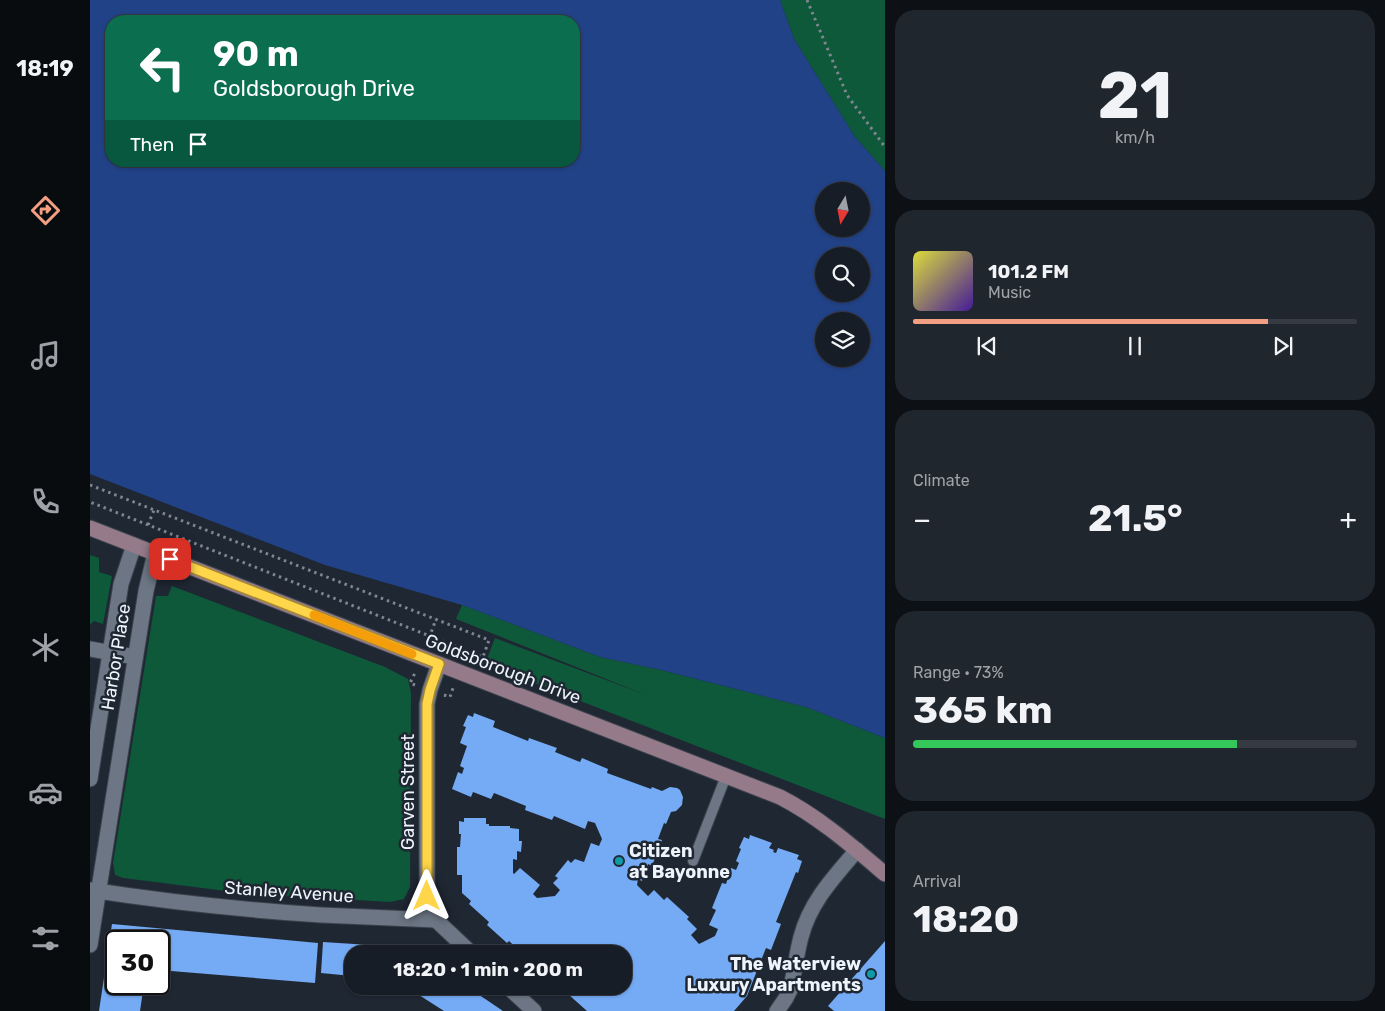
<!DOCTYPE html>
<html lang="en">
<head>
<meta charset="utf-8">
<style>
  :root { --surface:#171d26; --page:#20262e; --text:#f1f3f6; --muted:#9ea2a7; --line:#363b43; --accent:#f39f83 }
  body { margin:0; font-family:Rubik,sans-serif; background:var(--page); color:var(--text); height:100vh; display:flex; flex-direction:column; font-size:19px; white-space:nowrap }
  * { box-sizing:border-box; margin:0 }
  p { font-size:16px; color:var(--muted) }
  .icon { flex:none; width:28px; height:28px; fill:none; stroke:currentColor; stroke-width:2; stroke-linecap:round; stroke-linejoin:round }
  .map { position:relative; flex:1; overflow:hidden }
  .panel { display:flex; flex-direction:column; gap:10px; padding:10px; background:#0d1015; width:500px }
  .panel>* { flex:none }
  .hud { position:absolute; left:15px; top:15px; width:475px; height:152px; border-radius:20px; box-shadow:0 1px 4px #0004,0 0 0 1px var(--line); background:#0b6e4f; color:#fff; overflow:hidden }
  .needle { width:32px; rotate:190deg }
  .fabs { position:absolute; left:725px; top:182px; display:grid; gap:10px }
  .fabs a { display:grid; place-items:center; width:55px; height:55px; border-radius:50%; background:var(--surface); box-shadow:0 1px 4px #0004,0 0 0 1px var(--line); font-size:25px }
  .speed { position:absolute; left:15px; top:930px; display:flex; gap:10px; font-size:25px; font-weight:700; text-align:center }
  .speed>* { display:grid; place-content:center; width:65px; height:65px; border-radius:50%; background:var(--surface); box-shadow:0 1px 4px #0004,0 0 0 1px var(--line); line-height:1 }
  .speed .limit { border:2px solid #111; border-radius:8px; background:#fff; color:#111 }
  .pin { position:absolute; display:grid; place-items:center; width:42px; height:42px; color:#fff; margin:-21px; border-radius:10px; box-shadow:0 2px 8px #0006 }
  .me { position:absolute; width:55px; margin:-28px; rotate:0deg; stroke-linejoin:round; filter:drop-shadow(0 0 4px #0008) }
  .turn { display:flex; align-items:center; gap:18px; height:105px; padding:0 25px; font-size:22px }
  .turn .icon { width:65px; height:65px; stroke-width:2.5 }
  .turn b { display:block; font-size:35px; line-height:42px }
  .then { display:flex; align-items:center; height:48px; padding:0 25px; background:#0003; gap:10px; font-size:19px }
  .big { font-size:38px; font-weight:700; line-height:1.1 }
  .panel .card { flex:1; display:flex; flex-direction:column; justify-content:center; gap:8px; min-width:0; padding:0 18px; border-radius:20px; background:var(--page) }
  .panel .dial { align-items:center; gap:0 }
  .dial b { font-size:65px; line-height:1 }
  .song { display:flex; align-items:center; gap:15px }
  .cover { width:60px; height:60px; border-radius:8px; background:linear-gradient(135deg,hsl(60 70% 55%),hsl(260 70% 35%)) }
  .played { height:5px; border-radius:2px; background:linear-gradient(90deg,var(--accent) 80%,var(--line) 80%) }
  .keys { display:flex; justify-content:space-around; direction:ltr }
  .heat { display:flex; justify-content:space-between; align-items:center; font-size:28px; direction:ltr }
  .charge { height:8px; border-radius:4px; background:linear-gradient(90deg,#34c759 73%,var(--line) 0) }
  .trip { position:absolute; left:254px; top:945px; width:288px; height:50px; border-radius:20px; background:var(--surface); box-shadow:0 1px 4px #0004,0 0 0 1px var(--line); font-weight:700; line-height:50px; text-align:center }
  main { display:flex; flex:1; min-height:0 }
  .tab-bar { display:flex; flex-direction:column; width:90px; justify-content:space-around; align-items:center; background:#090c0f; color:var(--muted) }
  .tab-bar .icon { width:35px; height:35px }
  .tab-bar .selected { color:var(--accent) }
  .tab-bar b { font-size:22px; color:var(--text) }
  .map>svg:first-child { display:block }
</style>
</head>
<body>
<main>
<nav class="tab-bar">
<b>18:19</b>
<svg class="icon selected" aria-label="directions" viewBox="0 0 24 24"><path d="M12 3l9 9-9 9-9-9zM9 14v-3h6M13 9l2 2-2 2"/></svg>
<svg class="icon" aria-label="music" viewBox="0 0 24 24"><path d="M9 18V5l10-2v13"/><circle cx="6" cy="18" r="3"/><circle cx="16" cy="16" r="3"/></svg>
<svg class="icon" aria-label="phone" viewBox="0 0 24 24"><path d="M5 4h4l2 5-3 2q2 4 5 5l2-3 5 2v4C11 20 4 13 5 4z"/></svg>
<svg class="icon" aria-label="climate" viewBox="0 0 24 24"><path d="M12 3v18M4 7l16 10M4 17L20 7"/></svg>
<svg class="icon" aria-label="car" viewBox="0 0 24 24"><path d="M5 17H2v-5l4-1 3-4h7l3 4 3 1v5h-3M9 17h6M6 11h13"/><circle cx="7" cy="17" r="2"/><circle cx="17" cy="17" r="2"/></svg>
<svg class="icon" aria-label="filters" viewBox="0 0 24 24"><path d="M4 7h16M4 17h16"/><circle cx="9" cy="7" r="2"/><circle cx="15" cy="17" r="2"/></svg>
</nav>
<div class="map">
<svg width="795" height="1011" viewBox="0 0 795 1011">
  <rect width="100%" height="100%" fill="#1f2733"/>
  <g fill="#0d593a">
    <polygon points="690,0 795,0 795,171 765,137 704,39"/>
    <polygon points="0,555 9,558 9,572 22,576 13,624 4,621 0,625"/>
    <polygon points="82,586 295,667 318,679 321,693 320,887 314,899 300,902 152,893 33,878 25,875 23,863 66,596 78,596"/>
    <polygon points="372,605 510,657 571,670 716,707 795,738 795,819 395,664 405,638 556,695 366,619"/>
  </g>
  <path fill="#224287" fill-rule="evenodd" d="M 0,0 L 690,0 L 704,39 L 765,137 L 795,171 L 795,738 L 716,707 L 571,670 L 510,657 L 372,605 L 235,565 L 0,474 ZM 21,21 L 484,21 L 484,161 L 21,161 ZM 734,191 L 771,191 L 771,229 L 734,229 ZM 734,256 L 771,256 L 771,294 L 734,294 ZM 734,321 L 771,321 L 771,359 L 734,359 Z"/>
  <g fill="#75abf5">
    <polygon points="384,713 405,721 403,727 438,741 439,738 467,748 465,752 490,762 492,758 518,769 517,773 561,789 562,787 572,791 580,787 587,788 590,790 593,797 592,805 586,811 581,812 576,824 574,823 568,839 572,840 562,866 558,864 552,881 548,879 547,885 558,896 564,890 574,900 577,897 599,917 597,919 607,929 601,935 609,944 625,936 628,929 619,925 626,910 622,908 632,883 636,884 641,868 646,870 649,863 646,861 651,849 649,848 654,837 659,839 660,835 682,843 679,848 684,850 683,852 686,853 688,848 709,855 707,859 712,861 708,873 706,872 686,922 691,924 681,950 676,948 657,996 644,1011 497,1011 469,986 532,986 532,954 433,954 419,941 417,943 397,925 399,922 379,904 381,901 372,893 372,875 367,875 367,847 370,847 371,834 369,834 369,821 374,822 374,818 396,818 396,824 399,824 399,826 420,826 420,828 429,829 429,841 432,841 431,852 427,851 427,860 423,859 423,873 424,874 430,868 450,885 443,894 447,898 465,896 470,890 463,883 468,878 465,876 478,860 481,863 485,859 494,862 501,843 509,846 512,839 505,823 498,821 495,829 464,816 462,820 435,810 436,806 404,793 401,799 383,792 381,797 362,789 368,772 372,774 374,768 370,766 377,746 370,743 376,727 373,726 378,715 383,717"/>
    <polygon points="22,924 228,943 225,983 69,970 69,941 26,941 26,984 54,984 50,1011 9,1011"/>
    <polygon points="795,941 795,1011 744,1011 738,1006"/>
    <polygon points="233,942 311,947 323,950 328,954 262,954 262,976 231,973"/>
    <polygon points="315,986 376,986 413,1011 354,1011"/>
  </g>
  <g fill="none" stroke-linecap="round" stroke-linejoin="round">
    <defs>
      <polyline id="lane" points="603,861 636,776"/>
      <g id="street">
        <polyline points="0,649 45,657"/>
        <polyline points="349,664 340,690 337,704 337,896 339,905 346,920 382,954"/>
        <polyline points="0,779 31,584 44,545"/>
        <path d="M 0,890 C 77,902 154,910 231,915 C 269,917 308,918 346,920"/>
        <polyline points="0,945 56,591 65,553"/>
        <polyline points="417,986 444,1011"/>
        <path d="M 687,1011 L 696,998 L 700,990 C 705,973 706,955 711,937 C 720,902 744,877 767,850"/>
      </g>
      <path id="secondary" d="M 0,528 L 690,797 C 729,817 762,846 795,874"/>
    </defs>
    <use href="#lane" stroke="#3b424c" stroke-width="12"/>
    <use href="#street" stroke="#3b424c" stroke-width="17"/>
    <use href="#secondary" stroke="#3b424c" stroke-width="17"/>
    <g stroke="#7f8691" stroke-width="3" stroke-dasharray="2.5 4" stroke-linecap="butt">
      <polyline points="717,0 757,95 795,147"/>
      <polyline points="0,485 399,640 393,657 0,502"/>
      <polyline points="58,525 64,510"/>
      <polyline points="337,644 346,619"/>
      <polyline points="325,685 320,683 326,671"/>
      <polyline points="354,695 360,697 364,685"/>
    </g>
    <use href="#lane" stroke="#6c7684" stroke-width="10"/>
    <use href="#street" stroke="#6c7684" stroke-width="15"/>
    <use href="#secondary" stroke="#957b8a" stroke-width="15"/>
  </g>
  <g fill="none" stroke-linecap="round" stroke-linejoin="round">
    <defs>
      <polyline id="route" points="80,559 349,664 340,690 337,704 337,896"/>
    </defs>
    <use href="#route" stroke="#a68a30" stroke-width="12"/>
    <use href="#route" stroke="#ffd54a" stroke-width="9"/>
    <polyline stroke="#f59e0b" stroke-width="9" points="224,615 322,654"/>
  </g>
  <g fill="#0f9aa8" stroke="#1f2733" stroke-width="2">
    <circle cx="529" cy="861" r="5"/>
    <circle cx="781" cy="974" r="5"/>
  </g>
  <g text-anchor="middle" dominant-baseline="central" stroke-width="5" stroke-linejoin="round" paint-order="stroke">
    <g font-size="18" fill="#eef4fc" stroke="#1f2733">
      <text transform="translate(26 657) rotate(-81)">Harbor Place</text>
      <text transform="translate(413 669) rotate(21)">Goldsborough Drive</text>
      <text transform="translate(318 792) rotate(-90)">Garven Street</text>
      <text transform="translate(199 892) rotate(4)">Stanley Avenue</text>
    </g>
    <g font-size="18" font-weight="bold" fill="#eef4fc" stroke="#1f2733" text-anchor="start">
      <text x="539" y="851">Citizen<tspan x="539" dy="21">at Bayonne</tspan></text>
      <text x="771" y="964" text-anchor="end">The Waterview<tspan x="771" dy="21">Luxury Apartments</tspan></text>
    </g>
  </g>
</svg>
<div class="fabs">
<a><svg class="needle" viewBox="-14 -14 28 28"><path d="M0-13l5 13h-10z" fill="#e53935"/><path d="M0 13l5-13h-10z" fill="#9ea2a7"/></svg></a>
<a><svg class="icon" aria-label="search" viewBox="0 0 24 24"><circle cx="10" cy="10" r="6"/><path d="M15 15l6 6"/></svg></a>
<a><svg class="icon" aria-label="layers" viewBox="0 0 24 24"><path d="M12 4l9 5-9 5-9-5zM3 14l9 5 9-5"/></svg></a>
</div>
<div class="speed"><div class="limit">30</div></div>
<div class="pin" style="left:80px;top:559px;background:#d93025"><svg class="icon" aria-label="arrive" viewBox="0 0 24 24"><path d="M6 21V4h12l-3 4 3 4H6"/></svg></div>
<svg class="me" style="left:337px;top:896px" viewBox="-20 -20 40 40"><path d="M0-17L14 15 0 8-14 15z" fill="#ffd54a" stroke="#fff" stroke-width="4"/></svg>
<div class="trip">18:20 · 1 min · 200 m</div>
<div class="hud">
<div class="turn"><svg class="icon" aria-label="left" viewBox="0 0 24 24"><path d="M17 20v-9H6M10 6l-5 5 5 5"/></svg><div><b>90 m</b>Goldsborough Drive</div></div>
<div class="then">Then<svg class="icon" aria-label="arrive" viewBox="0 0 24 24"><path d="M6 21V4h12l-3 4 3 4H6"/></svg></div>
</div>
</div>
<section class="panel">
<div class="card dial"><b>21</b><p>km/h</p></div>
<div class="card">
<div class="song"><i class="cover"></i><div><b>101.2 FM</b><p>Music</p></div></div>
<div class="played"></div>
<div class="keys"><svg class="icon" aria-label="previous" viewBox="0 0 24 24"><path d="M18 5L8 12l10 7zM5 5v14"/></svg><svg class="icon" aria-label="pause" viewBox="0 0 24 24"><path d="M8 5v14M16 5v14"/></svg><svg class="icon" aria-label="next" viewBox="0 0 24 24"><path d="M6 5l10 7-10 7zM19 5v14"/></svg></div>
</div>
<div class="card"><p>Climate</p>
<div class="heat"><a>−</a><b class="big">21.5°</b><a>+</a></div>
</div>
<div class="card"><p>Range · 73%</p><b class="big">365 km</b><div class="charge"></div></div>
<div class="card"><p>Arrival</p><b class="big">18:20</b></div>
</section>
</main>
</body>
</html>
